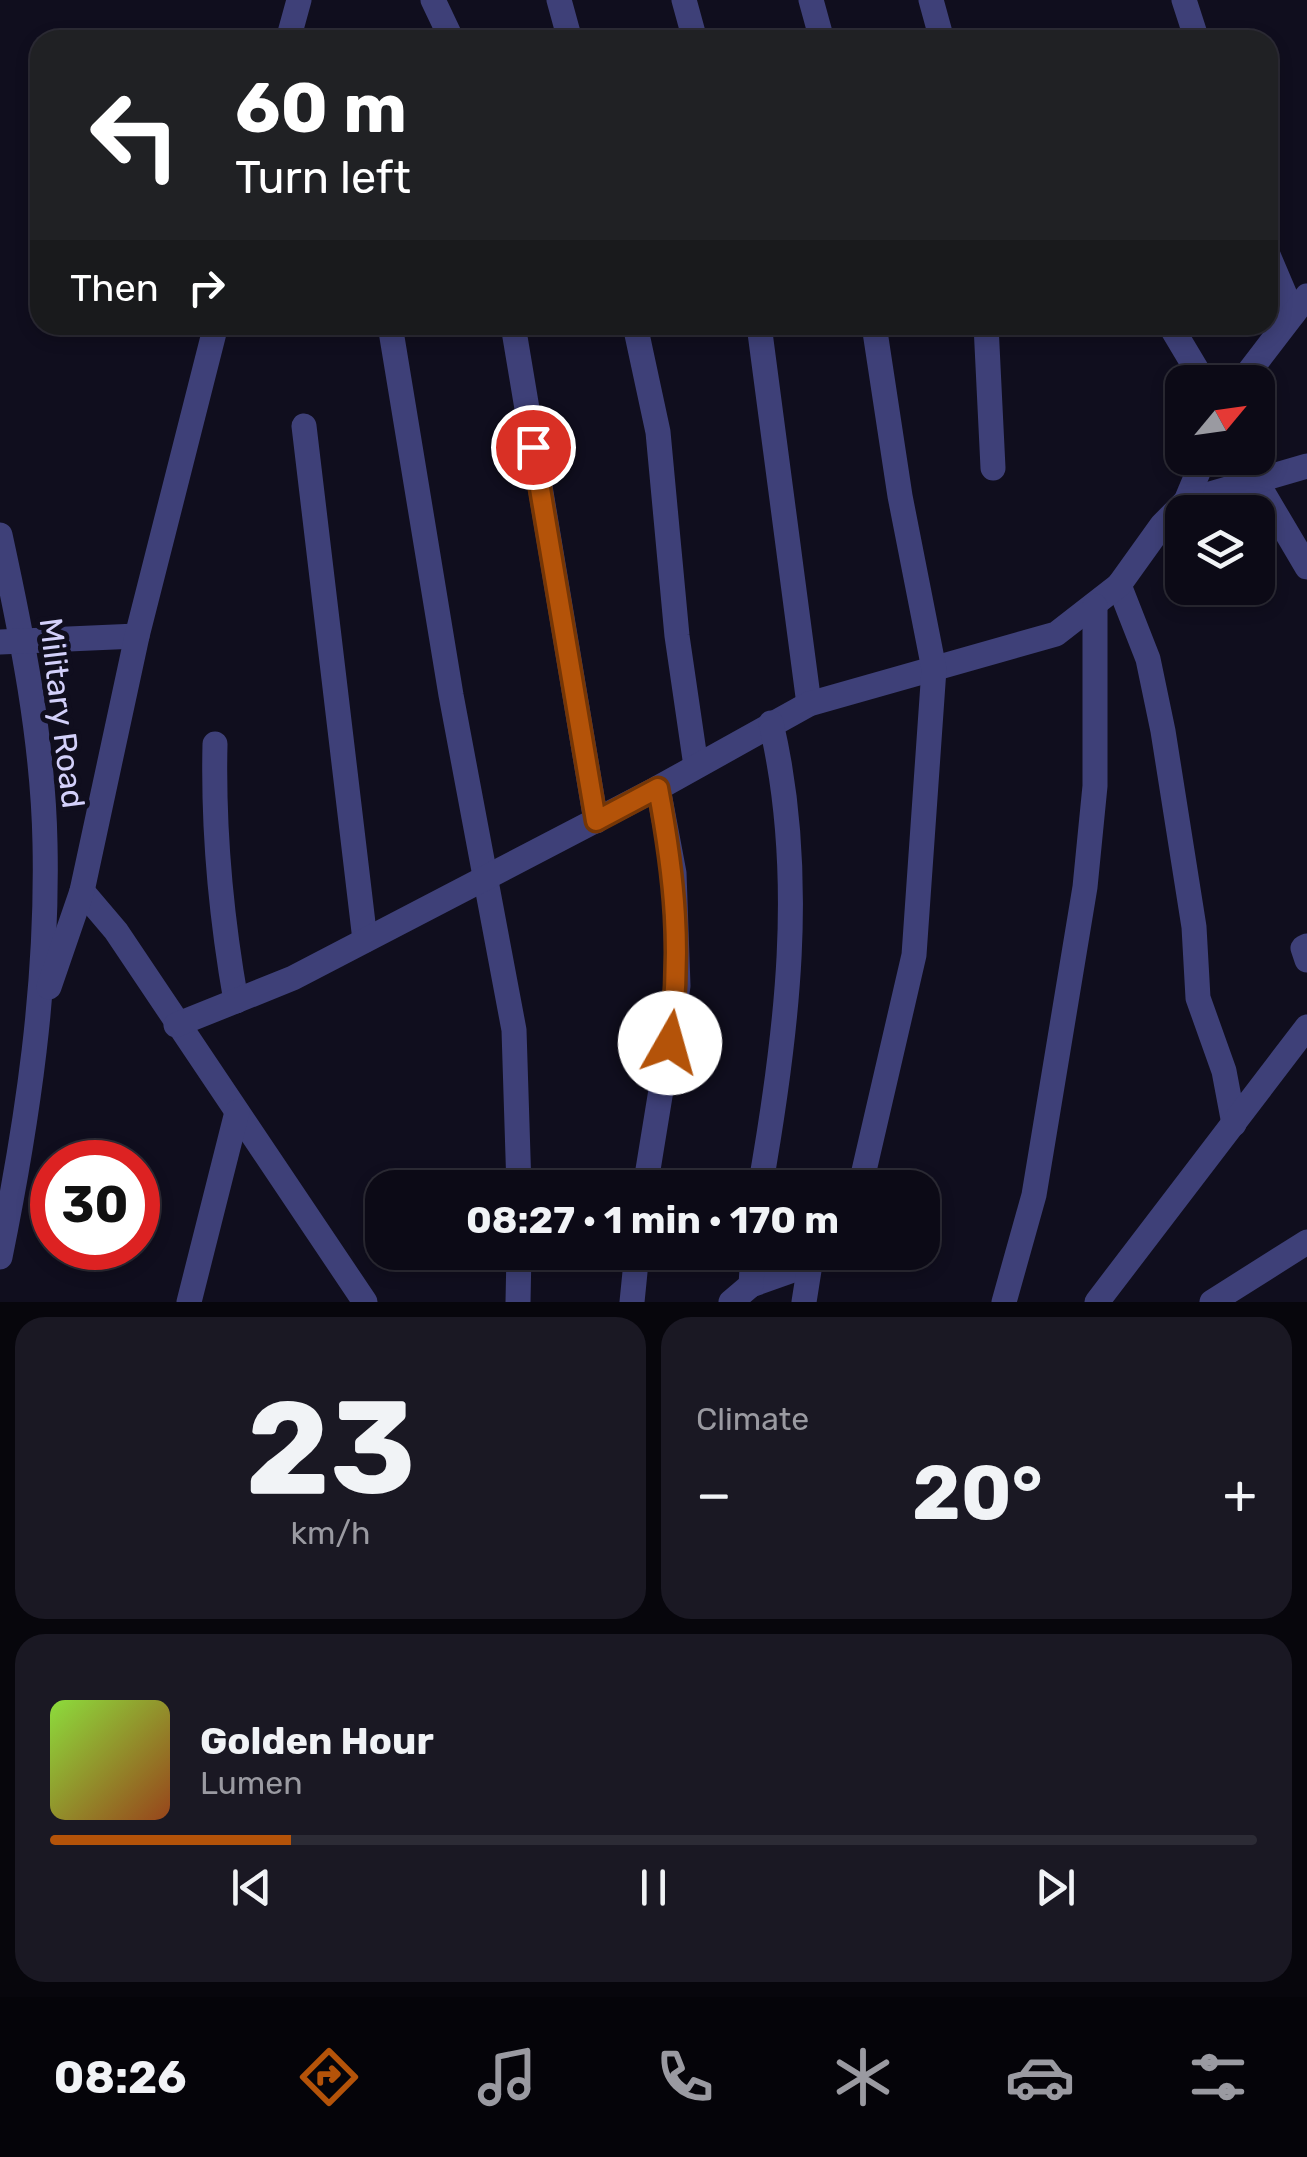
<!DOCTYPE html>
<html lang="en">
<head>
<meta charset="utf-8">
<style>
  :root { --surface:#0c0a16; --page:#1a1823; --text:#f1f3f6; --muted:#9a9aa1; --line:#2c2b35; --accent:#b45309 }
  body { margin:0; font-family:Rubik,sans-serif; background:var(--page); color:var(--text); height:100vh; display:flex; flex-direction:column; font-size:38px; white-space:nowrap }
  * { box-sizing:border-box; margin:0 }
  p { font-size:32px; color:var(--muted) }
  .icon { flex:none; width:55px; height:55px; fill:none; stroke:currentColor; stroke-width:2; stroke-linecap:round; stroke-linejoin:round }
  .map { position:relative; height:1302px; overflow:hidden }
  .drawer { display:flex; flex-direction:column; gap:15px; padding:15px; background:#07060c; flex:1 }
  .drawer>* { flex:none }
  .top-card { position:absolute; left:30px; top:30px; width:1248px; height:305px; border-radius:30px; box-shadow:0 5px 15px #0003,0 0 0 2px var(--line); background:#202124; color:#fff; overflow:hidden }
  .needle { width:65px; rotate:61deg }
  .buttons { position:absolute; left:1165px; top:365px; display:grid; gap:20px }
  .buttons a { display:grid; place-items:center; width:110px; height:110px; border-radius:20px; background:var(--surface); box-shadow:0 5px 15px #0003,0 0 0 2px var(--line); font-size:50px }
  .speed { position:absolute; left:30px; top:1140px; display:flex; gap:20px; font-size:50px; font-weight:700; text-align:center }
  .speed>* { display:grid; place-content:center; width:130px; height:130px; border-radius:50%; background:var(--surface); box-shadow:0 5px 15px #0003,0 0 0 2px var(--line); line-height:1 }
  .speed .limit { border:15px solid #d22; background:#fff; color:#111 }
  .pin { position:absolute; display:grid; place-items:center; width:85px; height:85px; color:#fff; margin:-42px; border:5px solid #fff; border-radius:50%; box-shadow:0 2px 10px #0007 }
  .me { position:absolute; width:110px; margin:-55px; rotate:7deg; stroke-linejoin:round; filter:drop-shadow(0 0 8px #0008) }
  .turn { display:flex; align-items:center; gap:35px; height:210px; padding:0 40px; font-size:45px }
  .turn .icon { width:130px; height:130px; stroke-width:2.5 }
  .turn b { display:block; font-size:70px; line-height:85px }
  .then { display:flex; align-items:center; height:95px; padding:0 40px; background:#0003; gap:20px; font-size:38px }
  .big { font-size:75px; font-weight:700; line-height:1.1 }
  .drawer .card { flex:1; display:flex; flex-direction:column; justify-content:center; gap:15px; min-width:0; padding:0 35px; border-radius:30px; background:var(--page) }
  .drawer .dial { align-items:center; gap:0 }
  .dial b { font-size:130px; line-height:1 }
  .song { display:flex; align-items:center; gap:30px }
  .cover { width:120px; height:120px; border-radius:15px; background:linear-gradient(135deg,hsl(90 70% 55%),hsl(20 70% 35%)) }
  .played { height:10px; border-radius:5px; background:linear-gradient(90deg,var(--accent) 20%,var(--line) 20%) }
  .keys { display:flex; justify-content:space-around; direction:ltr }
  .heat { display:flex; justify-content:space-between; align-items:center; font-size:55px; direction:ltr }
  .drawer .tiles { flex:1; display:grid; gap:15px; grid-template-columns:1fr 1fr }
  .card:last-child { grid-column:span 2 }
  .trip { position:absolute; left:365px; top:1170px; width:575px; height:100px; border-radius:30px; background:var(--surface); box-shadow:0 5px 15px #0003,0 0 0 2px var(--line); font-weight:700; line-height:100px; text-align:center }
  .menu { display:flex; height:160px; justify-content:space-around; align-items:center; background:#050409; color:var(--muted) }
  .menu .icon { width:70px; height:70px }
  .menu .selected { color:var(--accent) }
  .menu b { font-size:45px; color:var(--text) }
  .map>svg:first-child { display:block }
</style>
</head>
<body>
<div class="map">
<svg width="1307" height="1302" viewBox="0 0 1307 1302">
  <rect width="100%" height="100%" fill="#100e1e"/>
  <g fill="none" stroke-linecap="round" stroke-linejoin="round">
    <g stroke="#3e4078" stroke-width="25">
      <polyline points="433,0 452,40"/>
      <polyline points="559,0 570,40"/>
      <polyline points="684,0 695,40"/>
      <polyline points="811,0 822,40"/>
      <polyline points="931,0 942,40"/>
      <polyline points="1184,0 1197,40"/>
      <polyline points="288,40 299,0"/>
      <polyline points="1268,255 1293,314"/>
      <polyline points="390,325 451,695 514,1030 519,1188"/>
      <polyline points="513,325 596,821"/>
      <polyline points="635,325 658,432 677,636 696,766"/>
      <polyline points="759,325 809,704"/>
      <polyline points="986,325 993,468"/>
      <polyline points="1170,325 1204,382"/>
      <polyline points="1241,382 1307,296"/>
      <polyline points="304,426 365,940"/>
      <polyline points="1256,481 1307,567"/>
      <polyline points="1186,501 1307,466"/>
      <path d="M 0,535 C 22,636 43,740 45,843 C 48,983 28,1119 0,1257"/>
      <polyline points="1119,585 1148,659 1163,731 1194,927 1198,998 1224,1071 1234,1124"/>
      <polyline points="0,642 137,636"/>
      <path d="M 215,744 C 213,831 221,916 236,1001"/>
      <polyline points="82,891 116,931 365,1302"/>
      <polyline points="1307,946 1303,948 1307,960"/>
      <polyline points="49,987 82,891 137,636 216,325"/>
      <polyline points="176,1025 293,978 658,788 809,704 1056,634 1119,585 1162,525 1186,501 1204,458"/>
      <polyline points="645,1188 678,986 674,873 658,788"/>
      <path d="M 760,1188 C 787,1035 807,876 771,723"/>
      <polyline points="860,1188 914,955 934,669 900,496 874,325"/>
      <polyline points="751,1285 810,1264 826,1252"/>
      <polyline points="189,1302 237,1112"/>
      <polyline points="518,1302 519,1252"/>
      <polyline points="632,1302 637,1252"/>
      <polyline points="731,1302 751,1285 753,1252"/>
      <polyline points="804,1302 810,1264"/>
      <polyline points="1004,1302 1034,1195 1085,887 1095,786 1095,606"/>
      <polyline points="1097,1302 1307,1027"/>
      <polyline points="1212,1302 1307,1242"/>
    </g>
  </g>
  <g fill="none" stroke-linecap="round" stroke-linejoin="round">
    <defs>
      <path id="route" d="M 533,447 L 596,821 L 658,788 C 675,879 682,951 670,1043"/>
    </defs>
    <use href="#route" stroke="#753606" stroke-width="25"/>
    <use href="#route" stroke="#b45309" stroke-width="18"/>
  </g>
  <g text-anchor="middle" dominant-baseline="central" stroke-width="10" stroke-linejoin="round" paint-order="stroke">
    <g font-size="32" fill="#d3d0fa" stroke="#100e1e">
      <text transform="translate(62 713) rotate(83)">Military Road</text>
    </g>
  </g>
</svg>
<div class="buttons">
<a><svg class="needle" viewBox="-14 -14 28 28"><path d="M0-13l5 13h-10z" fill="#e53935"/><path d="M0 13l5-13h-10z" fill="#9a9aa1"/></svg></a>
<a><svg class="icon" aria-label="layers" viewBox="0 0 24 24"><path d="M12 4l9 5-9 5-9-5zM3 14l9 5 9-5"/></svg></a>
</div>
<div class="speed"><div class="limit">30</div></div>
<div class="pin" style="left:533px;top:447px;background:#d93025"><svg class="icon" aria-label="arrive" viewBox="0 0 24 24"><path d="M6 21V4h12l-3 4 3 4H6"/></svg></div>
<svg class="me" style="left:670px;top:1043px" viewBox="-20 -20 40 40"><circle r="19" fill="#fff"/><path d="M0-13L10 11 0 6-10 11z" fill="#b45309"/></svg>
<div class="trip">08:27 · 1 min · 170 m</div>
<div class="top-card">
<div class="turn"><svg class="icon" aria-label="left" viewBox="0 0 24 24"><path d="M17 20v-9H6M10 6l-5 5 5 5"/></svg><div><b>60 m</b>Turn left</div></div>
<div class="then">Then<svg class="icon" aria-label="right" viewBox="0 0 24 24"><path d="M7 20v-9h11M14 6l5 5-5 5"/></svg></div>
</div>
</div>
<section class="drawer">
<div class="tiles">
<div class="card dial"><b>23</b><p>km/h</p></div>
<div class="card"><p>Climate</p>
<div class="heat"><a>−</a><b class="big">20°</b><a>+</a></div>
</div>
<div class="card">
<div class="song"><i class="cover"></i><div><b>Golden Hour</b><p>Lumen</p></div></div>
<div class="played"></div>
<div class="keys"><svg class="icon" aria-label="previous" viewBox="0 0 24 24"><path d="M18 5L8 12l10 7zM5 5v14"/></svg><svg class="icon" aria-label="pause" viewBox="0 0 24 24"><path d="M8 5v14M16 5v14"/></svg><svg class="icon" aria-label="next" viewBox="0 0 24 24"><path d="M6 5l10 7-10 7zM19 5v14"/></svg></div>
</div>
</div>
</section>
<nav class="menu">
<b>08:26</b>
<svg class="icon selected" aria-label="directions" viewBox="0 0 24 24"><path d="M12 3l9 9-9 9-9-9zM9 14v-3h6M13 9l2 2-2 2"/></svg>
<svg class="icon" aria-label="music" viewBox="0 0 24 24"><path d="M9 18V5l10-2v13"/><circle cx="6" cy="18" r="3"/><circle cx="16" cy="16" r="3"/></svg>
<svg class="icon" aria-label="phone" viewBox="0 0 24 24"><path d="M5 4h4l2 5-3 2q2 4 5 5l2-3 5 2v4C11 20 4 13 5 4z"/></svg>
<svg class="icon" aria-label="climate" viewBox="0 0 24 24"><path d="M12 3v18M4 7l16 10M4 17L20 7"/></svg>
<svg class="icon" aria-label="car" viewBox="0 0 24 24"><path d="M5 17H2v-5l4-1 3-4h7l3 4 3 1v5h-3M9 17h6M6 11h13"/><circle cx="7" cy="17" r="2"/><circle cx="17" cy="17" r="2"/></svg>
<svg class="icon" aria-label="filters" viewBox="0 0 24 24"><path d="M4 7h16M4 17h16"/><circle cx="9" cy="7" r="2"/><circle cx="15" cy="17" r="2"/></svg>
</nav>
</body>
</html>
